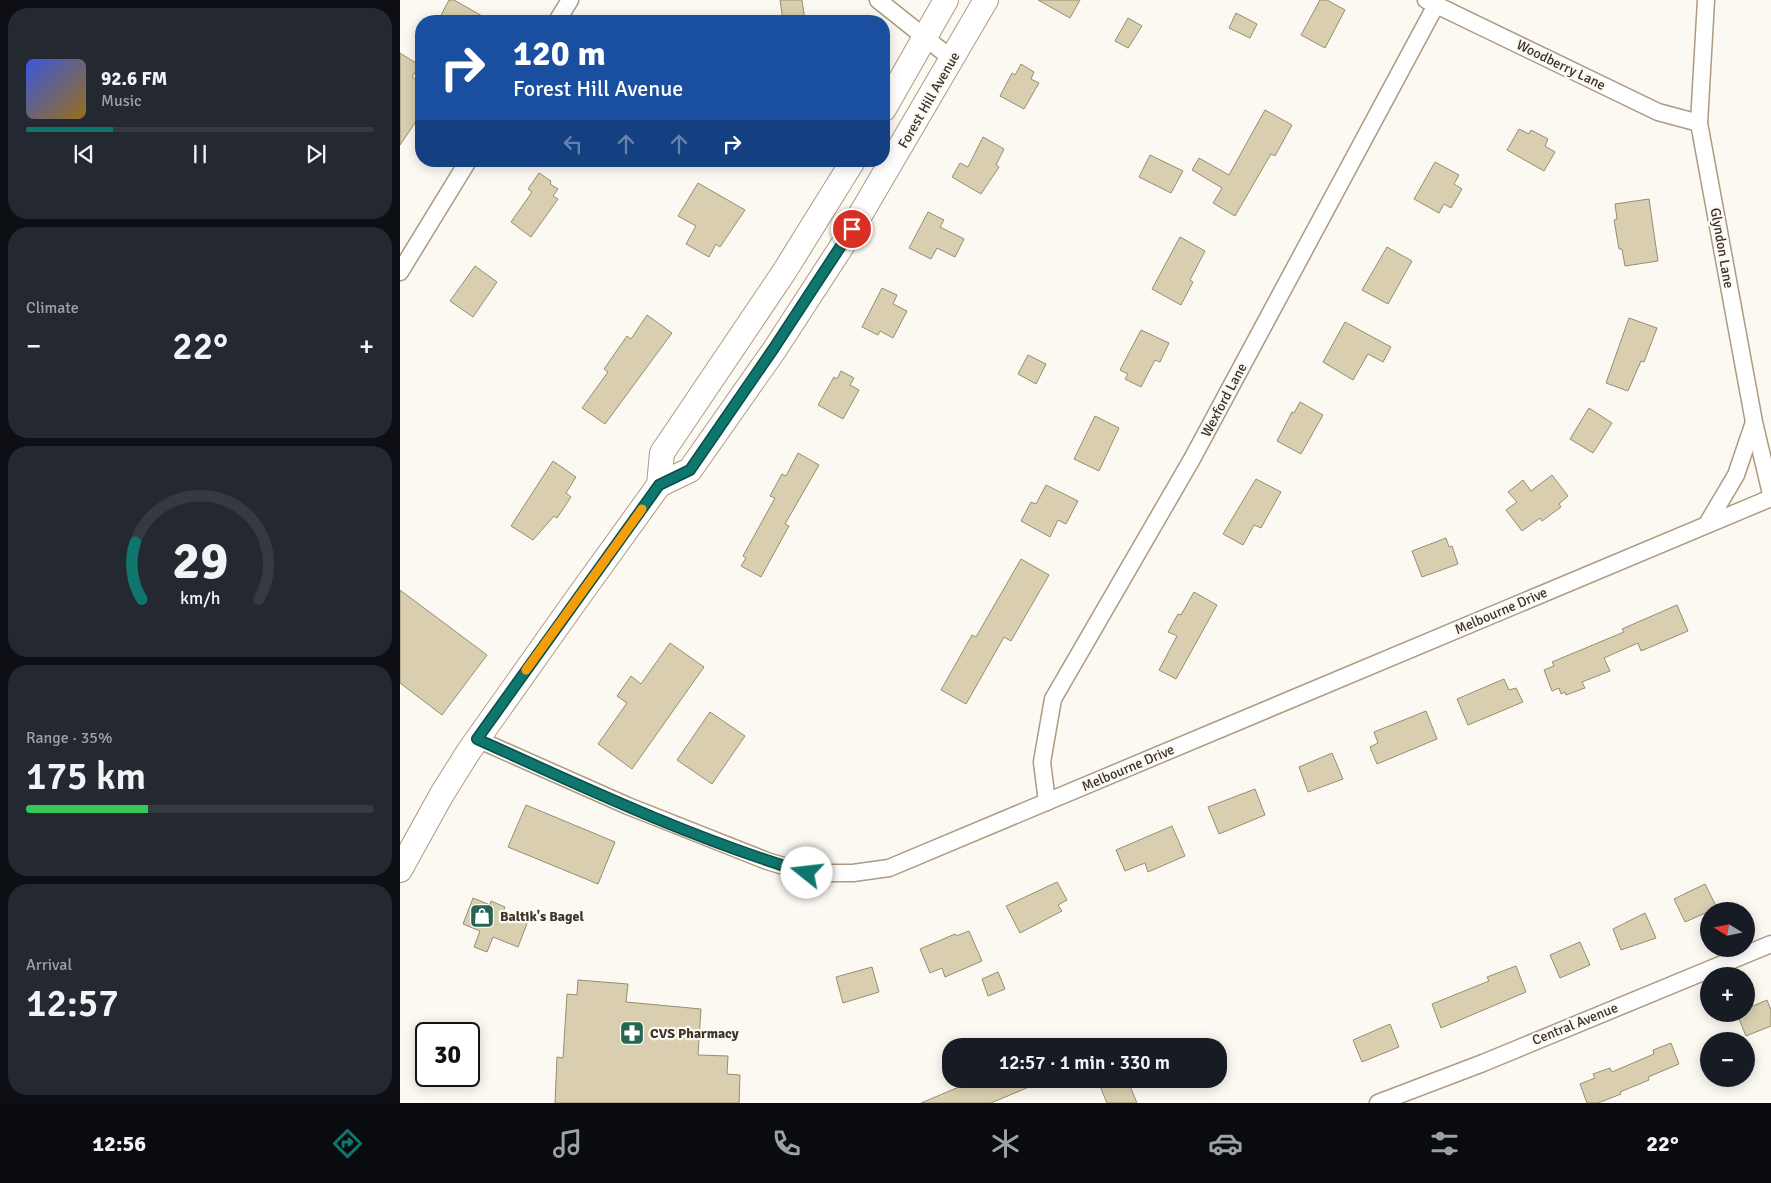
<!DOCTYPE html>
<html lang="en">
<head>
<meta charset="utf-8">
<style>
  :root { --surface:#171b24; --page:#242831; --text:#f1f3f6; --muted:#9ea1a6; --line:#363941; --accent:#0f766e }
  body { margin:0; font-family:Signika,sans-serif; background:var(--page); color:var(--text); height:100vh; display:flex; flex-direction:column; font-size:19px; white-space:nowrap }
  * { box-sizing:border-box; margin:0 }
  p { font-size:16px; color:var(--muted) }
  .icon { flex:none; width:28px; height:28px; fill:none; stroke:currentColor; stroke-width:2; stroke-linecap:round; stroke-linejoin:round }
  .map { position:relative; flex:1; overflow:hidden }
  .details { display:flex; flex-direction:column; gap:8px; padding:8px; background:#0d0f14; width:400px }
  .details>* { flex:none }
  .hud { position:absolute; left:15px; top:15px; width:475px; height:152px; border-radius:20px; box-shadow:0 2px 12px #0003; background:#1a4fa0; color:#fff; overflow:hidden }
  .needle { width:32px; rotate:280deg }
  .tools { position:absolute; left:1300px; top:902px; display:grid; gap:10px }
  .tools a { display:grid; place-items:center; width:55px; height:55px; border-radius:50%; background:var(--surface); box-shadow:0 2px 12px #0003; font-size:25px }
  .speed { position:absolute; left:15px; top:1022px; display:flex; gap:10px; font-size:25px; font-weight:700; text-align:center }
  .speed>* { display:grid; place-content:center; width:65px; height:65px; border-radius:50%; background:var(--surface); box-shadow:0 2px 12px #0003; line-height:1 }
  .speed .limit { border:2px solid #111; border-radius:8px; background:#fff; color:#111 }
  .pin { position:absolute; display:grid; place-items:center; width:42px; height:42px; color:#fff; margin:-21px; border:2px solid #fff; border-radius:50%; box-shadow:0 1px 5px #0007 }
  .me { position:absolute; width:55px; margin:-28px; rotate:286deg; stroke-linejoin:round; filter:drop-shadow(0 0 4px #0008) }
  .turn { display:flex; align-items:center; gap:18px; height:105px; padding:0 15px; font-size:22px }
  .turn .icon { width:65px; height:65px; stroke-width:2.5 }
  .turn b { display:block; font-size:35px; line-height:42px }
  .lanes { display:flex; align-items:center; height:48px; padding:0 15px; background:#0003; justify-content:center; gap:25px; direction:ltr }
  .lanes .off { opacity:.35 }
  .big { font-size:38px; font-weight:600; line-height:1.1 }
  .details .widget { flex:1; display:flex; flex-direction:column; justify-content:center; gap:8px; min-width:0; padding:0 18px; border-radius:20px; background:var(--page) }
  .details .dial { align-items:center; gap:0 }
  .dial svg { height:130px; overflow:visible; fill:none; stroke:var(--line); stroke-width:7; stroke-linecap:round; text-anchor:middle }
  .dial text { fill:var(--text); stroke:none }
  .song { display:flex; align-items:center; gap:15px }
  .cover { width:60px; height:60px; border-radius:8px; background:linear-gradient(135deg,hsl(230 70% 55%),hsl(40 70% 35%)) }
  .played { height:5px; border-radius:2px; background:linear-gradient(90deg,var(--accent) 25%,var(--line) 25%) }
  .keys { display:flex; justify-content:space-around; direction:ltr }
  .heat { display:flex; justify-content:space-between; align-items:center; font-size:28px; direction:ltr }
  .charge { height:8px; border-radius:4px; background:linear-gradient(90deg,#34c759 35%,var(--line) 0) }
  .trip { position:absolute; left:542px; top:1038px; width:285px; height:50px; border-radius:20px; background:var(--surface); box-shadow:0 2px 12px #0003; font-weight:600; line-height:50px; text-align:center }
  .tab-bar { display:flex; height:80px; justify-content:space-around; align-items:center; background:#090b0e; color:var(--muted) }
  .tab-bar .icon { width:35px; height:35px }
  .tab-bar .selected { color:var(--accent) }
  .tab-bar b { font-size:22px; color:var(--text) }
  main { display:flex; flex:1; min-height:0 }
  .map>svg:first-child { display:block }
</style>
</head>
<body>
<main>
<section class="details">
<div class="widget">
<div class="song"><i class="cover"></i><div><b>92.6 FM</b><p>Music</p></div></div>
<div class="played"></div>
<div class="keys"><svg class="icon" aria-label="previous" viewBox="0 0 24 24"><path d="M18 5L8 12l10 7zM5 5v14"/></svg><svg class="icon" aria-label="pause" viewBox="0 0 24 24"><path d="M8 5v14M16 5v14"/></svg><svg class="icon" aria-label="next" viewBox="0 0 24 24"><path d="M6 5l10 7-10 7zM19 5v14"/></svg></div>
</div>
<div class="widget"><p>Climate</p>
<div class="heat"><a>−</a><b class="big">22°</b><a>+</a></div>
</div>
<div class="widget dial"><svg viewBox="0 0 100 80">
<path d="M14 69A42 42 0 1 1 86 69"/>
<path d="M14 69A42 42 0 0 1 10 34" stroke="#0f766e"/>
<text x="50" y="56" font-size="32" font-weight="700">29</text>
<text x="50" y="72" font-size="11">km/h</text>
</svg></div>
<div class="widget"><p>Range · 35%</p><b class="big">175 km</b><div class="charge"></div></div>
<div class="widget"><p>Arrival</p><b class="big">12:57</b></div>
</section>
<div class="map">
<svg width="1371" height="1103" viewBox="0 0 1371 1103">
  <rect width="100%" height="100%" fill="#fcf8f2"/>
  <g fill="#d9cfb0" stroke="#978e70">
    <polygon points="49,0 54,0 91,21 38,21"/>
    <polygon points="380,0 402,0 405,21 383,21"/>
    <polygon points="638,0 680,0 670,18"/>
    <polygon points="920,0 927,0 945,10 925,48 901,35"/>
    <polygon points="836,13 857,24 850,38 829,28"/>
    <polygon points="728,18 742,26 728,48 715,41"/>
    <polygon points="0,53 19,65 12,77 21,83 21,114 0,145"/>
    <polygon points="621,64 634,72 631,79 639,83 624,109 600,96 612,73 615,75"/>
    <polygon points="865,110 892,125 875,156 871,154 835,216 813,203 822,188 792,170 799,158 829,175"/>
    <polygon points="1119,129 1129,134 1131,130 1148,139 1145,146 1155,152 1144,171 1107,150"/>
    <polygon points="583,137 604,149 596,165 599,167 581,194 552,177 560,163 568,167"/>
    <polygon points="750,155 783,171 771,193 739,177"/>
    <polygon points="1035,162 1059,175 1054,184 1062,189 1051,208 1044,204 1039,213 1014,199"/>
    <polygon points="139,173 151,181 150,184 158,189 153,196 158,199 131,237 111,222 132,192 128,189"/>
    <polygon points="298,183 345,210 320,247 316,244 309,257 286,244 296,226 278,216"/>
    <polygon points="1249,199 1258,261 1225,266 1222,249 1219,249 1214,220 1217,219 1215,204"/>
    <polygon points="528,212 544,220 540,227 564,239 555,257 537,248 531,259 509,248"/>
    <polygon points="780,237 805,251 790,280 793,282 781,305 752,289"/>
    <polygon points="987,247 1012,261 988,304 962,290"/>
    <polygon points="75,266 97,282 73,317 50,301"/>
    <polygon points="482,288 497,295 493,304 507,311 493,338 480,331 478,335 462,327"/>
    <polygon points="247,315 272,333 205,424 182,408 208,372 204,369 227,336 231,339"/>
    <polygon points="1229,318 1257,328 1244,362 1241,361 1228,391 1206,383"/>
    <polygon points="945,322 991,347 983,362 968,354 953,380 923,362"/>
    <polygon points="741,330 769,343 760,362 755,360 741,387 725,379 728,374 720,370"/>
    <polygon points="628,355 646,364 636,384 618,374"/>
    <polygon points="441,371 454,378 450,385 459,390 443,419 418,405 434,377 437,379"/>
    <polygon points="900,402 923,415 901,454 877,441 892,412 894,413"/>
    <polygon points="1189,408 1212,423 1193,453 1170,439"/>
    <polygon points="695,416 719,428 699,471 674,459"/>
    <polygon points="398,453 419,465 385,524 389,526 361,577 341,566 346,558 343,556 375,498 370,496 382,474 386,476"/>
    <polygon points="153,461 176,477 166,493 171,497 157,518 154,516 133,540 111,526"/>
    <polygon points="1152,475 1168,496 1159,504 1161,507 1142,521 1140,518 1122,531 1106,510 1117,502 1108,492 1123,480 1131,491"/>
    <polygon points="856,479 881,492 861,528 854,525 843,545 823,534"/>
    <polygon points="646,485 678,501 666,524 658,520 650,537 621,521 631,502 636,504"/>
    <polygon points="1046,538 1049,547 1052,546 1058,564 1022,577 1012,551"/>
    <polygon points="621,559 649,575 611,641 604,637 566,704 541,690 572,635 576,637"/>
    <polygon points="0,590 87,655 42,715 0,683"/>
    <polygon points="794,592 817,605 776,679 759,670 777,636 768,632 778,614 781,615"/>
    <polygon points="1277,605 1288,631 1241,651 1238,643 1204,658 1210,671 1182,682 1185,688 1166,695 1165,692 1161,694 1159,688 1152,691 1144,670 1154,666 1152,662 1224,632 1222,629"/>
    <polygon points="270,643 304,667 232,769 198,744 227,703 217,696 231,676 241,684"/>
    <polygon points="1104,679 1109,690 1116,688 1123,702 1068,725 1057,699"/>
    <polygon points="1026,711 1037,739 977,764 970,747 978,743 974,732"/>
    <polygon points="310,712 345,736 312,784 277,760"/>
    <polygon points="932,753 943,779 908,792 899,767"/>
    <polygon points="855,789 865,815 819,834 808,807"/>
    <polygon points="126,805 215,842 198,884 108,847"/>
    <polygon points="772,826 785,856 748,872 745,863 725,871 716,850"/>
    <polygon points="657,882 667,900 658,905 662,911 620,933 606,906"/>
    <polygon points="1305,884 1317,908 1285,922 1274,899"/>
    <polygon points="73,898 90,905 91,901 105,907 103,912 128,921 118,947 93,937 87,952 74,947 80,931 63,924"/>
    <polygon points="1245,913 1256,938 1221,950 1213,929"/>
    <polygon points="569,931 582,961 545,977 542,968 530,973 520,949 555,934 556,936"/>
    <polygon points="1180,942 1190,965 1160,978 1150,955"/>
    <polygon points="1116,966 1126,992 1041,1028 1032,1004 1089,981 1087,977"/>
    <polygon points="472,967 479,992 443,1003 436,977"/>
    <polygon points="598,972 605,989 588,996 582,979"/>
    <polygon points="178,980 228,984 226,1002 301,1009 298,1055 328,1056 327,1074 340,1075 339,1103 155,1103 157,1057 163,1058 167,994 177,995"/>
    <polygon points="1367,1000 1371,1010 1371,1026 1346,1036 1337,1014 1346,1014 1346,1009"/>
    <polygon points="990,1024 999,1047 962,1062 953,1040"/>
    <polygon points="1271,1043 1279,1064 1248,1077 1249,1080 1220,1092 1221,1094 1198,1103 1187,1103 1180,1084 1195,1078 1193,1074 1210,1068 1212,1072 1254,1054 1253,1050"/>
    <polygon points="578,1079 648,1079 591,1103 521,1103"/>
    <polygon points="697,1079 727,1079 737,1103 707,1103"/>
  </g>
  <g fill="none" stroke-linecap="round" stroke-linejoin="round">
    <defs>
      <g id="minor">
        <polyline points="478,0 552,59"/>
        <polyline points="1026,0 1258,112 1299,123"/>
        <polyline points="1306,0 1299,123 1354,422 1371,494"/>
        <polyline points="157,21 170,0"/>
        <polyline points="0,272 68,161"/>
        <polyline points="1307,524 1336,475 1353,425"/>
        <polyline points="77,739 228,806 367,861 407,873 453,873 489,868 1371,498"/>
        <polyline points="647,802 642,762 653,699 792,459 1036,5"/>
        <polyline points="978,1103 1083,1063 1371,944"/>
      </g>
      <g id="secondary">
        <polyline points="484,109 546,0"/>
        <polyline points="259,485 262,453 384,272 453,161"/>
        <polyline points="0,870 42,794 69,751 171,607 259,485 290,470 375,349 442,246 586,0"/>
      </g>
    </defs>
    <use href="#minor" stroke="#ae9a80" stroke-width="19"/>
    <use href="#secondary" stroke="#ae9a80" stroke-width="26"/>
    <use href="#minor" stroke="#fff" stroke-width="16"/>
    <use href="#secondary" stroke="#fff" stroke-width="24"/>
  </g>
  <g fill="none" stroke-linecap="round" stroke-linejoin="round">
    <defs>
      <path id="route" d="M 407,873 C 293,839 185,788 77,739 L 259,485 L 290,470 L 374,348 L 452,229"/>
    </defs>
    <use href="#route" stroke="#0a4d48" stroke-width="12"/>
    <use href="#route" stroke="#0f766e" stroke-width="9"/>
    <polyline stroke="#f59e0b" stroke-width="9" points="126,670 242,509"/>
  </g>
  <defs>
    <symbol id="shop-square" viewBox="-11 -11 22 22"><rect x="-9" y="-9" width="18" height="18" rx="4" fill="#246553" stroke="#fcf8f2"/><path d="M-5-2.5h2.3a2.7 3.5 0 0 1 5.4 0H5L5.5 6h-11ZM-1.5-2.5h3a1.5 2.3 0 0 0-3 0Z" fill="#fff"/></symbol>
    <symbol id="pharmacy-square" viewBox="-11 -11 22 22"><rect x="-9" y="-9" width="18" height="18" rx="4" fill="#246553" stroke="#fcf8f2"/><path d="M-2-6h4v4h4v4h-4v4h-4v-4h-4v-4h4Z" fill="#fff"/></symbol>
  </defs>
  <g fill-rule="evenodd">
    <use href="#shop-square" x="68" y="902" width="28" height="28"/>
    <use href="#pharmacy-square" x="218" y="1019" width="28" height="28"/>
  </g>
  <g text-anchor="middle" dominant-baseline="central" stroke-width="4.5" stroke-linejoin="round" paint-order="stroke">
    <g font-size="14" fill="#3b3228" stroke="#fcf8f2">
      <text transform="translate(1161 65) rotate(26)">Woodberry Lane</text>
      <text transform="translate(529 100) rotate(-60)">Forest Hill Avenue</text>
      <text transform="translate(1322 248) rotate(80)">Glyndon Lane</text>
      <text transform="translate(824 400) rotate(-62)">Wexford Lane</text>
      <text transform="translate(1101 611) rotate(-23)">Melbourne Drive</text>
      <text transform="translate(728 768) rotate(-23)">Melbourne Drive</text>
      <text transform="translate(1175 1024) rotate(-22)">Central Avenue</text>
    </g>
    <g font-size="14" font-weight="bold" fill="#3b3228" stroke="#fcf8f2" text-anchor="start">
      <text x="100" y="916">Baltik's Bagel</text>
      <text x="250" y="1033">CVS Pharmacy</text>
    </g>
  </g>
</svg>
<div class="tools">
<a><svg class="needle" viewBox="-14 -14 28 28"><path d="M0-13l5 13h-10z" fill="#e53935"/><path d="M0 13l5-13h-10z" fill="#9ea1a6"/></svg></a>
<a>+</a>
<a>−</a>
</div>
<div class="speed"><div class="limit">30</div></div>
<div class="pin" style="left:452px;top:229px;background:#d93025"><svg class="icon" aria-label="arrive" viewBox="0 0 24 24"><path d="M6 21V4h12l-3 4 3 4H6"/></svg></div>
<svg class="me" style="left:407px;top:873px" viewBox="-20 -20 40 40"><circle r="19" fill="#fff"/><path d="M0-13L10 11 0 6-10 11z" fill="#0f766e"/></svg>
<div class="trip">12:57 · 1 min · 330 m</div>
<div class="hud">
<div class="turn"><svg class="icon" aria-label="right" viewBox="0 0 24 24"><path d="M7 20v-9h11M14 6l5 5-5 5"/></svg><div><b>120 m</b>Forest Hill Avenue</div></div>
<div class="lanes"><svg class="icon off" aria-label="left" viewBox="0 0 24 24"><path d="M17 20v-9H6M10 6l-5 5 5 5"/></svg><svg class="icon off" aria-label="ahead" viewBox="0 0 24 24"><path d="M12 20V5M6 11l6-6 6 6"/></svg><svg class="icon off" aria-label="ahead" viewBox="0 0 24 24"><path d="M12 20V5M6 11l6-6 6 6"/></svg><svg class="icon" aria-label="right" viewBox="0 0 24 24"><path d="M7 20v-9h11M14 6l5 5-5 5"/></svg></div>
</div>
</div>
</main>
<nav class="tab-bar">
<b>12:56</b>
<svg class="icon selected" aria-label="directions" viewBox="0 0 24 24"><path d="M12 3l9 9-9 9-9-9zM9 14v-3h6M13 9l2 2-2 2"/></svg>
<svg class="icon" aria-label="music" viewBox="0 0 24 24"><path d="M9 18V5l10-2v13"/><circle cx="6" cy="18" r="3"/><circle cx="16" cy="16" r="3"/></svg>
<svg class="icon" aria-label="phone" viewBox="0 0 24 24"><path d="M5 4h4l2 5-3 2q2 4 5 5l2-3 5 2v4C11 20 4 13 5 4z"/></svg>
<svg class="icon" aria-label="climate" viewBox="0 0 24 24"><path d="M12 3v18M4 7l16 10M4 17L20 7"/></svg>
<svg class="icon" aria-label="car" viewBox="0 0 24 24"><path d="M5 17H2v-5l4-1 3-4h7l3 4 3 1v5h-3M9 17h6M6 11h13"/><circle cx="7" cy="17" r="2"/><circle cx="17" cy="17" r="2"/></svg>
<svg class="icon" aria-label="filters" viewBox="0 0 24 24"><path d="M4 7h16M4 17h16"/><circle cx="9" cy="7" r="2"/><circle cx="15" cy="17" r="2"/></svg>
<b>22°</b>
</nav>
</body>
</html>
